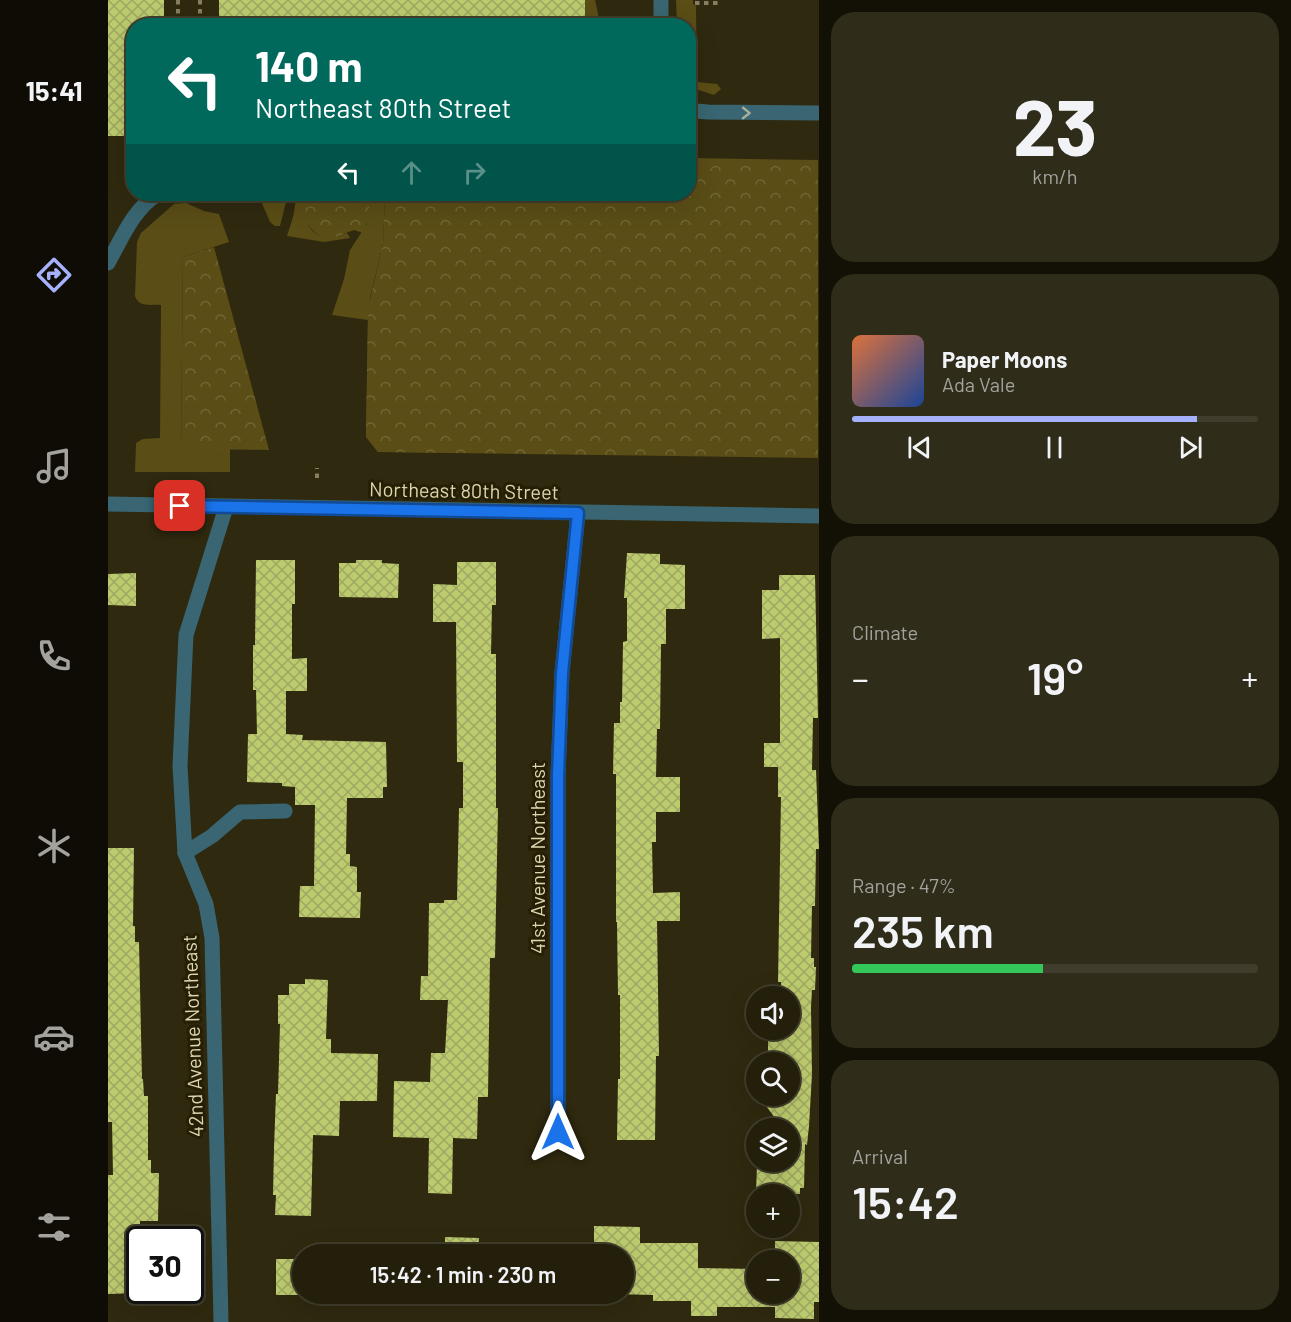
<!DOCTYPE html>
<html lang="en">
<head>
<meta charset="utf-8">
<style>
  :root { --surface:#231f0b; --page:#2f2c19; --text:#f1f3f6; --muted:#a3a29d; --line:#403d2c; --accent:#a5b1fc }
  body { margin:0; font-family:Barlow,sans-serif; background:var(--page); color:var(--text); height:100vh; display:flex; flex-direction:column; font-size:22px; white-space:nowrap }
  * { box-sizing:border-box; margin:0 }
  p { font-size:20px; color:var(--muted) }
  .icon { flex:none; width:33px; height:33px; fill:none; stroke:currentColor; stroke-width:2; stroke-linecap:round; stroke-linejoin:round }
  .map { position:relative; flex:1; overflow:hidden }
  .details { display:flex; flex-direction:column; gap:12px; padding:12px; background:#131106; width:472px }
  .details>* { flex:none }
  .banner { position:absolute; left:18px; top:18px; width:570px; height:183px; border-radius:24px; box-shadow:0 6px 24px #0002,0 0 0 2px var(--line); background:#00695c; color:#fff; overflow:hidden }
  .controls { position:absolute; left:638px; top:986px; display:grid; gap:12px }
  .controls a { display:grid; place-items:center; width:54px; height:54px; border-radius:50%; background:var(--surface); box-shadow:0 6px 24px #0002,0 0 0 2px var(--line); font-size:30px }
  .speed { position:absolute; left:18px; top:1226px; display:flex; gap:12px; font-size:30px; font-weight:700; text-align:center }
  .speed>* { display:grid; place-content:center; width:78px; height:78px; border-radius:50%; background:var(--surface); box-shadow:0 6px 24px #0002,0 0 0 2px var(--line); line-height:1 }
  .speed .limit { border:3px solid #111; border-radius:9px; background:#fff; color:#111 }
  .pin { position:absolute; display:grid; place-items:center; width:51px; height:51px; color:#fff; margin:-26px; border-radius:12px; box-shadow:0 3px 9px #0006 }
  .me { position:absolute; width:66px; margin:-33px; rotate:0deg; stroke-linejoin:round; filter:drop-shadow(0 0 4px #0008) }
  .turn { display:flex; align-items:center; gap:21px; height:126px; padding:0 30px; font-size:27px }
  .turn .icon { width:78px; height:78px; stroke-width:2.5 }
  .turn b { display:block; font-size:42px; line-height:51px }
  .lanes { display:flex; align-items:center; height:57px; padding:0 30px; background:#0003; justify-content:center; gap:30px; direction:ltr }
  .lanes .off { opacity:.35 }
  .big { font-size:45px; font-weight:600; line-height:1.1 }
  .details .card { flex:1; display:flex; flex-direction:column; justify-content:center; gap:9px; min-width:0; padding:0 21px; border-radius:24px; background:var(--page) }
  .details .dial { align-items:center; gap:0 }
  .dial b { font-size:78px; line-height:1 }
  .song { display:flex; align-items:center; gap:18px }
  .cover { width:72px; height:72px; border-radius:9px; background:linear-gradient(135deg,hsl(20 70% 55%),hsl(220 70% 35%)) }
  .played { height:6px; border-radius:3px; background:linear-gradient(90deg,var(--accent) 85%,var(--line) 85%) }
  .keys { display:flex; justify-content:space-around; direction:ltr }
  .heat { display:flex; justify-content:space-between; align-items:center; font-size:33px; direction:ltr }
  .charge { height:9px; border-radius:4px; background:linear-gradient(90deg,#34c759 47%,var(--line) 0) }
  .trip { position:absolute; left:184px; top:1244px; width:342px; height:60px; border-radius:30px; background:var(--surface); box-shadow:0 6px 24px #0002,0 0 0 2px var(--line); font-weight:600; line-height:60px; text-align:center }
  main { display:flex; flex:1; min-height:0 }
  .menu { display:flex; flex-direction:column; width:108px; justify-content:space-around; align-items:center; background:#0e0c04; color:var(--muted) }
  .menu .icon { width:42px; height:42px }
  .menu .on { color:var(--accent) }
  .menu b { font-size:27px; color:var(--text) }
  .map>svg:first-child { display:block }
</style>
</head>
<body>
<main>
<nav class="menu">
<b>15:41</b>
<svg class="icon on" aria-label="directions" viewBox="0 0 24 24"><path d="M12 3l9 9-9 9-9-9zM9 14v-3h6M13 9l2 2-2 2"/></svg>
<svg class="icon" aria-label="music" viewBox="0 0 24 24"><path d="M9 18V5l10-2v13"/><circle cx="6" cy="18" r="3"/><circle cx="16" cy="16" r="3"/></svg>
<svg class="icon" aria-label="phone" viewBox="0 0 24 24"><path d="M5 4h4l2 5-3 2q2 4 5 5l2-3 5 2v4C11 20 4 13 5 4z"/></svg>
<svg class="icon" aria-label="climate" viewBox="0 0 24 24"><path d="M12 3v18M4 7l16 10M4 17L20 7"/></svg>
<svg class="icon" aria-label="car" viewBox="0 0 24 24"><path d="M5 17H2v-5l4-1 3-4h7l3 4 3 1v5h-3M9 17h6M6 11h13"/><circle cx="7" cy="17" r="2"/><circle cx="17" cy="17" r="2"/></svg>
<svg class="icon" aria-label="filters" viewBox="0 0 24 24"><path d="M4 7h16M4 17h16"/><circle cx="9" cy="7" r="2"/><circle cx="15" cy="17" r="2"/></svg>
</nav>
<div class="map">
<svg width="711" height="1322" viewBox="0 0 711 1322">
  <defs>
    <pattern id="park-crowns" width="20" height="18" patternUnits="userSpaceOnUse" patternTransform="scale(1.5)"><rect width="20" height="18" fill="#5a4d16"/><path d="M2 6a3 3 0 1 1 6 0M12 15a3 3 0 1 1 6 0" fill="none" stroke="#716635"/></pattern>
    <pattern id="building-cross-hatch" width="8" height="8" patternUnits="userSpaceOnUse" patternTransform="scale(1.5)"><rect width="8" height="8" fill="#bdcb6f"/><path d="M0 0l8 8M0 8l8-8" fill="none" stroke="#9ea860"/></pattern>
  </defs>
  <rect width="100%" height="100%" fill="#2f290f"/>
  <g fill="#5a4d16">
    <polygon points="477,0 487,0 491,18 503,19 503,25 477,25"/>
    <polygon points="568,0 585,0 585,4 588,6 589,82 609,84 613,89 606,95 581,87 580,26 569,25"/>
    <polygon points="150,194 180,194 172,226 167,226 162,222"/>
    <path d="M 189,194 L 203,194 C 199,200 199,204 200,212 C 200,216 199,222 201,226 C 208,240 228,239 239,233 L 242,238 L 216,242 L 179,236 L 185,217 Z"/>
    <polygon points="243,194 277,194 275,244 262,298 261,319 388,453 270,452 258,437 260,320 224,315 236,279 242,250 259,224"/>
    <path d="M 78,203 L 96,211 L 111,214 L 121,242 L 75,257 L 73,448 L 122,449 L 122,472 L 27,472 L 28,443 L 35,439 L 52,438 L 53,305 C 43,304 31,308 27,296 L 29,242 L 33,233 L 66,204 Z"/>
  </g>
  <g fill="url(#park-crowns)">
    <polygon points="581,158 710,160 710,458 270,452 258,437 260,308 275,244 277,194 580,194"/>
    <path d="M 203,194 L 243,194 L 248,201 L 260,197 L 262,215 L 255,233 L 246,230 C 238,232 232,237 224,238 C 200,238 190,212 203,194 Z"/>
    <polygon points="106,247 161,450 73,449 75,257"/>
  </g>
  <g fill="url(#building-cross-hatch)">
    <polygon points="0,0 56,0 56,26 26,26 25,136 0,136"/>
    <rect x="111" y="0" width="366" height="26"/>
    <polygon points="519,553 552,554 552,564 577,565 577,609 558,609 558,644 553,644 552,729 549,729 548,777 572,777 572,812 548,812 548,842 544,842 545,893 572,892 572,921 549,921 551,1056 548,1056 547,1140 509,1140 510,1079 512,1079 512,995 510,995 509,922 508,922 508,774 505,774 506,723 512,723 512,702 514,702 515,642 519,641 519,598 516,598"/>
    <polygon points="148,560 187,560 187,604 184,604 184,659 199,658 199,691 178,691 178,734 195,735 194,740 278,742 279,787 275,787 275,798 239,798 238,854 242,854 242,866 249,867 249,892 253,892 252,918 191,917 192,886 206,886 207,805 187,805 187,787 174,786 174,783 139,782 140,734 149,734 148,690 145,690 145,645 147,645"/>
    <polygon points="248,560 274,560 274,563 291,564 290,598 231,597 231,563 248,563"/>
    <polygon points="349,562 388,562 388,605 384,605 383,654 388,654 388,808 390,808 387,958 382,958 380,1097 370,1097 369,1139 345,1138 344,1194 320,1193 321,1138 285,1137 286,1081 322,1082 323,1053 337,1053 340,1000 312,1000 313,976 320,976 321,903 336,903 336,900 349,900 351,808 355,808 355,762 349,762 348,622 325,622 325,584 349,585"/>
    <polygon points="28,573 28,606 0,605 0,574"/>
    <polygon points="671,575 707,575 710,718 705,718 704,770 708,770 711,849 708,849 707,906 704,906 703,958 706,958 706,967 708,967 707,990 704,990 703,1007 704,1074 701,1126 699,1145 697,1144 696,1188 692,1188 692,1194 648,1194 649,1165 653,1165 653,1161 681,1161 681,1128 667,1128 667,1118 650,1095 681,1095 681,1062 660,1062 660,1029 681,1029 681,996 673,996 673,982 670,982 673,797 670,797 670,767 656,767 656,743 672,743 672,638 654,639 654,590 671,590"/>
    <polygon points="0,848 26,848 25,926 27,926 27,942 31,942 34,1079 35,1079 36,1096 40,1096 40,1160 43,1160 43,1173 51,1173 50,1221 32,1221 32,1293 0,1294 0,1175 5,1175 4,1122 0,1122"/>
    <polygon points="197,979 220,980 218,1039 223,1039 223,1053 270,1054 269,1101 232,1101 231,1136 205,1135 203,1216 167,1215 168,1195 165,1195 166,1148 168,1094 170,1094 172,1024 170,1024 170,995 181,995 181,984 197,984"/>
    <polygon points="486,1226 532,1227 532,1243 590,1243 590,1268 648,1269 648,1293 681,1293 681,1260 667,1260 667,1241 711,1242 711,1302 706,1302 706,1319 667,1318 667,1307 609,1307 609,1316 583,1316 583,1301 545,1301 545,1295 505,1294 516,1293 516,1254 486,1254"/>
    <polygon points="337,1237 371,1238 370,1254 302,1254 302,1250 337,1251"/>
    <rect x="168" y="1259" width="27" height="36"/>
    <polygon points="302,1293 369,1293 369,1298 310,1296 302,1295"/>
  </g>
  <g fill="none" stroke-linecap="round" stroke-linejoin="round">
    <g stroke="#867f5e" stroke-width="4" stroke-dasharray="4.5 4.5" stroke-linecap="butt">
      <polyline points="70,0 70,24 92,24"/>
      <polyline points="92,0 92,26"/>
      <polyline points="587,3 613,3"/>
      <polyline points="209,478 209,468"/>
    </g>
    <g stroke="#396672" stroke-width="15">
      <polyline points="553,0 553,26"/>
      <polyline points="580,108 588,111 600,112 711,113"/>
      <path d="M 0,263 C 14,238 25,209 50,194"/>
      <polyline points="0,504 711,516"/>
      <polyline points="77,853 104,836 132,812 177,811"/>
      <polyline points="450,1132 450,776 454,673 470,513"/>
      <polyline points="113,1322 104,938 98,904 77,853 72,766 78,635 118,507"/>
    </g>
  </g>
  <defs><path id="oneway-chevron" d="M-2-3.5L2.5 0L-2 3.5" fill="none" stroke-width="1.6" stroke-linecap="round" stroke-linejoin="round" transform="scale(1.5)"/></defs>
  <use stroke="#a5af9a" href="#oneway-chevron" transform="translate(638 113) rotate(1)"/>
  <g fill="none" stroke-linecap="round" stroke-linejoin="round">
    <defs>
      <polyline id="route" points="72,506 470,513 454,673 450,776 450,1132"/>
    </defs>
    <use href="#route" stroke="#114b97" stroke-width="15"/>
    <use href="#route" stroke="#1a73e8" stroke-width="10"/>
  </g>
  <g text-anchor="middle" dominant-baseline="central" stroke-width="6" stroke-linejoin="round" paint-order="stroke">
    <g font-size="20" fill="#dfd6af" stroke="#251f05">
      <text transform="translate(356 490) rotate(1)">Northeast 80th Street</text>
      <text transform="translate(429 858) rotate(-90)">41st Avenue Northeast</text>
      <text transform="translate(84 1036) rotate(-92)">42nd Avenue Northeast</text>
    </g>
  </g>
</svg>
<div class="controls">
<a><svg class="icon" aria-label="sound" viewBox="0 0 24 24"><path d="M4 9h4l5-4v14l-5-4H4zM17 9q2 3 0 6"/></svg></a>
<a><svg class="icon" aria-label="search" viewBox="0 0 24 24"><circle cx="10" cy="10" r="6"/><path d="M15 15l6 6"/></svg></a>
<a><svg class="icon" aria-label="layers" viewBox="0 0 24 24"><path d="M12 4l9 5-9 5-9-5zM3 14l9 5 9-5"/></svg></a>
<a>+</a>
<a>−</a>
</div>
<div class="speed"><div class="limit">30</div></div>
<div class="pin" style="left:72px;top:506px;background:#d93025"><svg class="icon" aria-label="arrive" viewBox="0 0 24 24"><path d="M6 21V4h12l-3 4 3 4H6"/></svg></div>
<svg class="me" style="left:450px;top:1132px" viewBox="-20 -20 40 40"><path d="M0-17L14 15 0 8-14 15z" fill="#1a73e8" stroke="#fff" stroke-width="4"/></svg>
<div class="trip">15:42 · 1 min · 230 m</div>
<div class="banner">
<div class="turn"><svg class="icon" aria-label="left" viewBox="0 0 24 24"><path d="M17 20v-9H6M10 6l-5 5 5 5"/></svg><div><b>140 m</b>Northeast 80th Street</div></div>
<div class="lanes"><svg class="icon" aria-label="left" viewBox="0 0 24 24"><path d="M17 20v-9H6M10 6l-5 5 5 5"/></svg><svg class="icon off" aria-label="ahead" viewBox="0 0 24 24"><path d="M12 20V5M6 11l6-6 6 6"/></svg><svg class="icon off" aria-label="right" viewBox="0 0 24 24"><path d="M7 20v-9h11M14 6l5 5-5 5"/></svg></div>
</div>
</div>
<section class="details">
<div class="card dial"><b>23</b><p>km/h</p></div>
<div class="card">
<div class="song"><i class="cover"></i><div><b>Paper Moons</b><p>Ada Vale</p></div></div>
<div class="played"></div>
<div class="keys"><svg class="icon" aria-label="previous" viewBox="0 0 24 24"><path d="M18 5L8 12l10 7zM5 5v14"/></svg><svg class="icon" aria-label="pause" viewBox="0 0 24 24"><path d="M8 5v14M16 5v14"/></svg><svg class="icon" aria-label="next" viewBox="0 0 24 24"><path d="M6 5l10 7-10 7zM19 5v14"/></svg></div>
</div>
<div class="card"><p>Climate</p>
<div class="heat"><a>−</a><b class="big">19°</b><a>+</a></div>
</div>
<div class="card"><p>Range · 47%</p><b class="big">235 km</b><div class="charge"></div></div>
<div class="card"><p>Arrival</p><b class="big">15:42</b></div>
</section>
</main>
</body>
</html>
